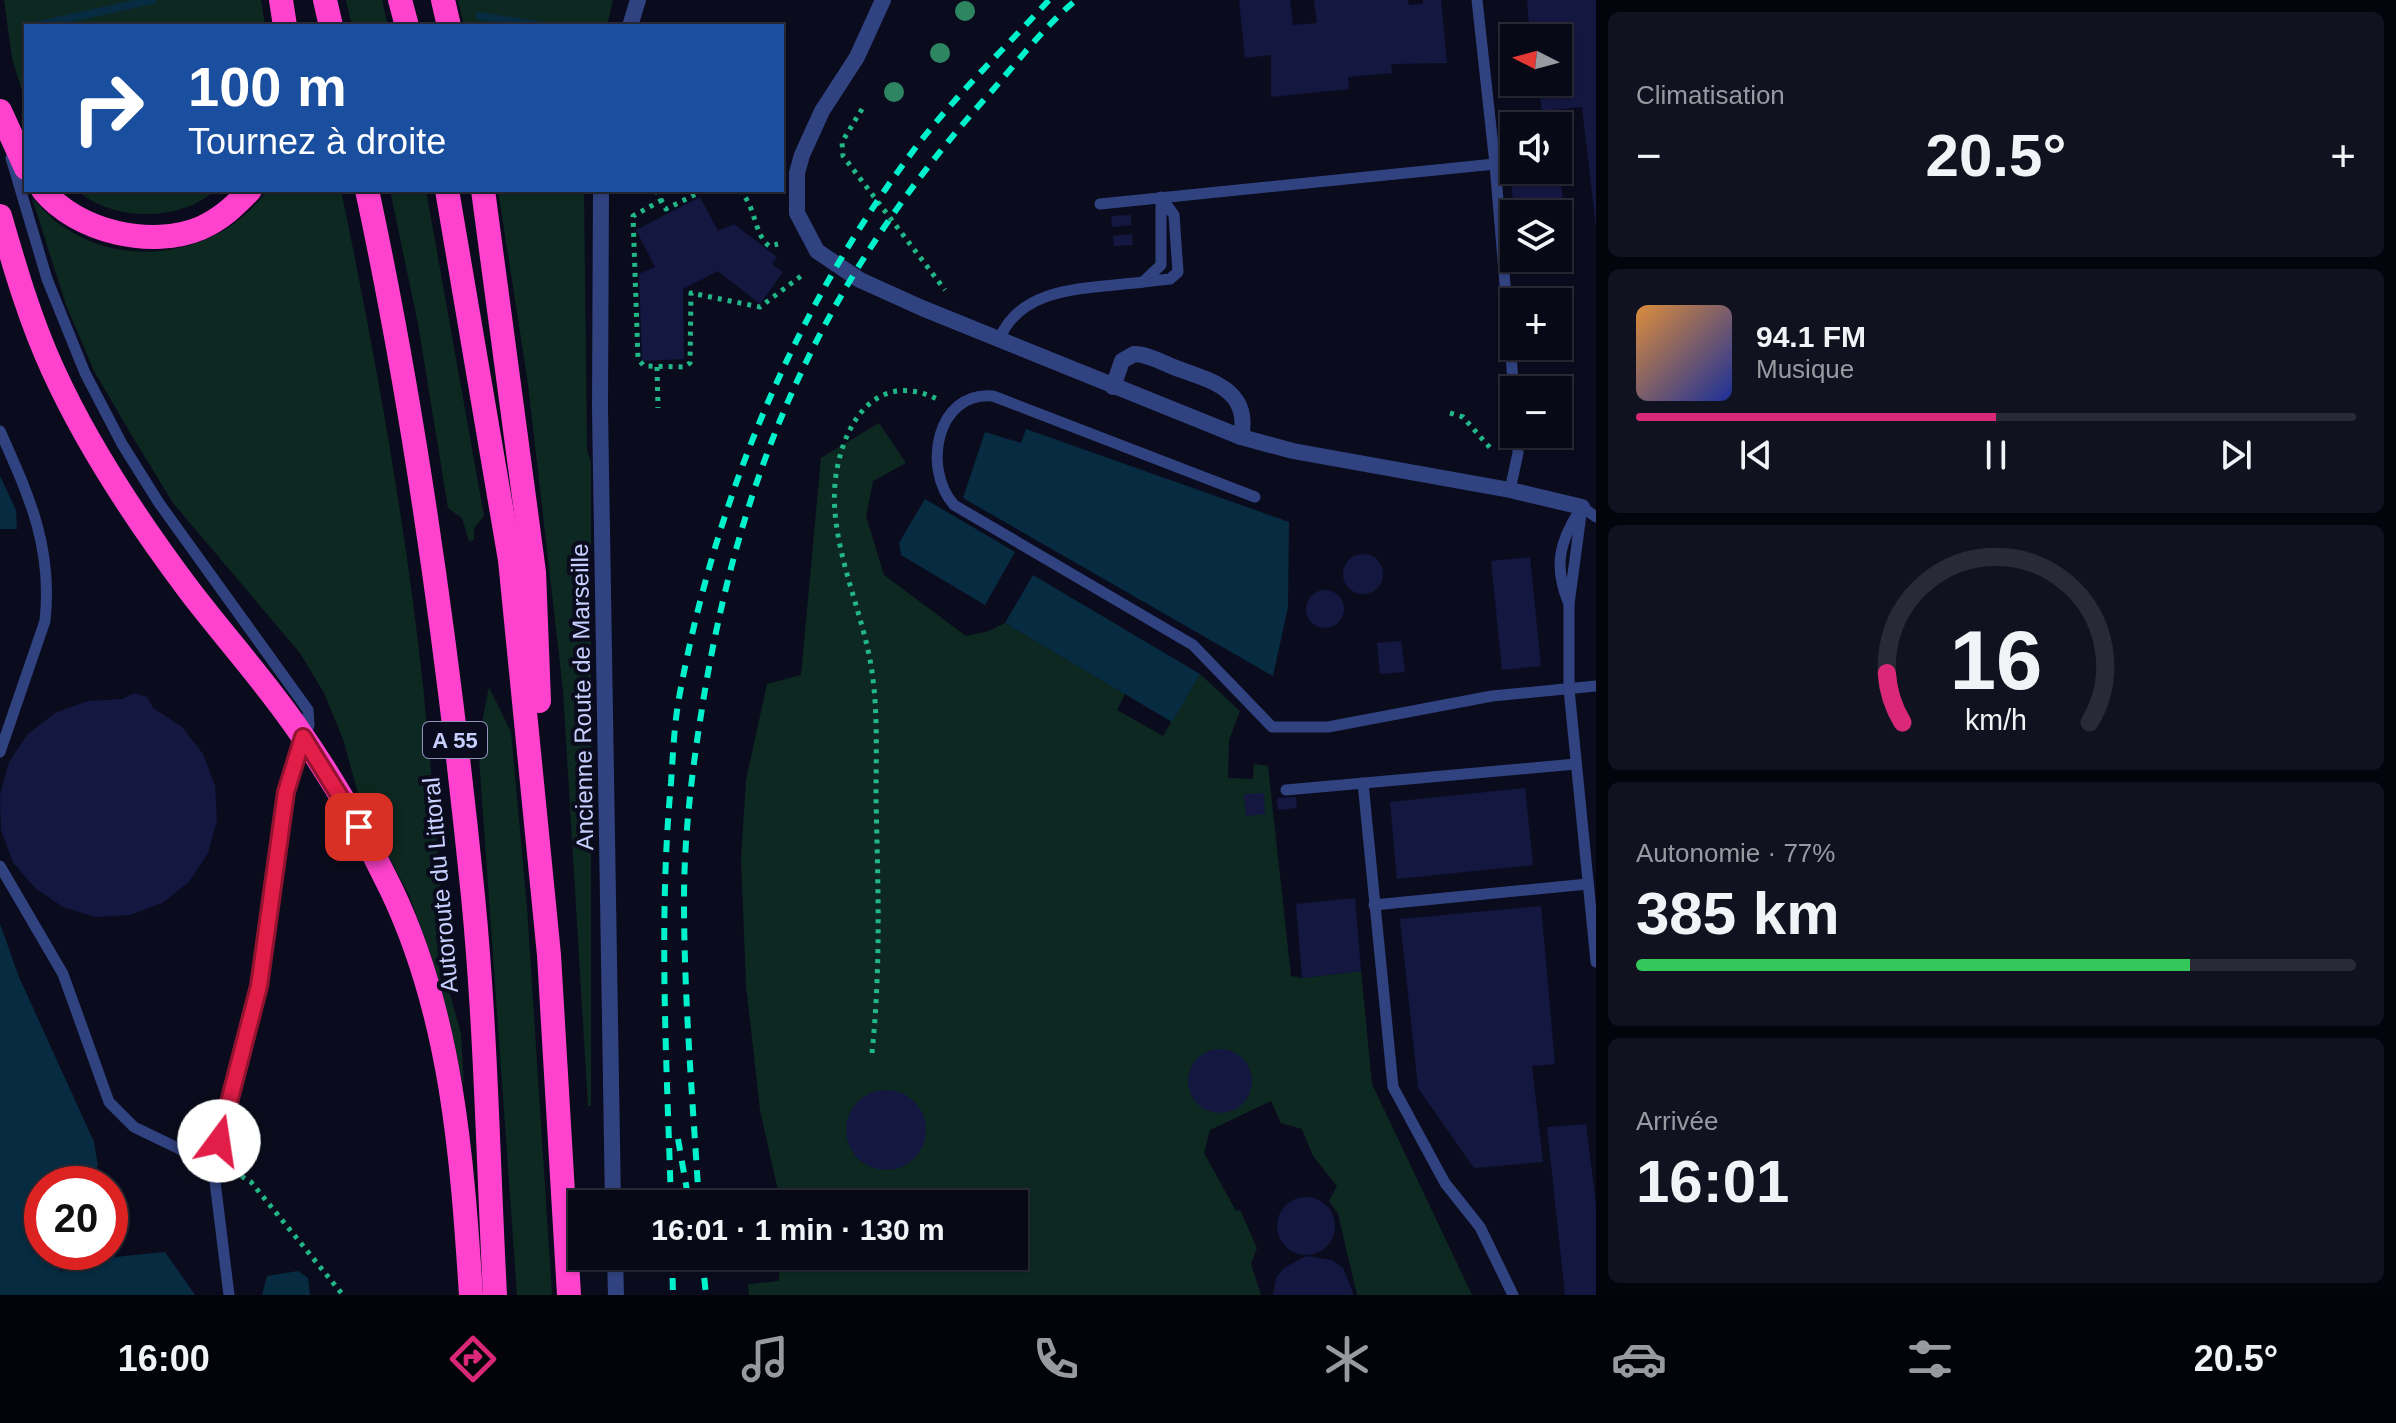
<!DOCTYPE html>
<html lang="fr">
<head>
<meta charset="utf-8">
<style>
  :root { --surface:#080916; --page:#11121f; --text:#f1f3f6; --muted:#989aa1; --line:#292a35; --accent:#db2777 }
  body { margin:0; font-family:Helvetica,sans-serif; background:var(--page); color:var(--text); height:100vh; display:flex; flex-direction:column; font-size:30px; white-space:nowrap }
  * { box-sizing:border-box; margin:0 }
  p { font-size:26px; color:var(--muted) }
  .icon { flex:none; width:44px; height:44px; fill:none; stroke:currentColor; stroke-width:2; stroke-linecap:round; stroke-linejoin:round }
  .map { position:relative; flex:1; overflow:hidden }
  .side { display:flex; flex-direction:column; gap:12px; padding:12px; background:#04050c; width:800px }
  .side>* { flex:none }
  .guide { position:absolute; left:24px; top:24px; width:760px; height:168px; border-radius:0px; box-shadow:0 2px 6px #0004,0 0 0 2px var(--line); background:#1a4fa0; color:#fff; overflow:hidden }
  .needle { width:52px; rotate:276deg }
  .controls { position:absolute; left:1500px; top:24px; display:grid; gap:16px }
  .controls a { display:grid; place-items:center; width:72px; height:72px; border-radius:0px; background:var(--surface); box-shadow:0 2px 6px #0004,0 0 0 2px var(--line); font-size:40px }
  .speed { position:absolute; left:24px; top:1166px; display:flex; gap:16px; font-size:40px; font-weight:700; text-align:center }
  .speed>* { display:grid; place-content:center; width:104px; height:104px; border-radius:50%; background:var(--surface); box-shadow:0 2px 6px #0004,0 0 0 2px var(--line); line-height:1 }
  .speed .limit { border:12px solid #d22; background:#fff; color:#111 }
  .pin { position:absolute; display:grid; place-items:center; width:68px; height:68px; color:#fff; margin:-34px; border-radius:16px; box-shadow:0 4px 12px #0006 }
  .me { position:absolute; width:88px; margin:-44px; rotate:14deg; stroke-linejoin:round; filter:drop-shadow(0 0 6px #0008) }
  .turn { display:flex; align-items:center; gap:28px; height:168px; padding:0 32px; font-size:36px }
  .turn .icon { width:104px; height:104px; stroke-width:2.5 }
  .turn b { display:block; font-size:56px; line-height:68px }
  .big { font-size:60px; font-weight:700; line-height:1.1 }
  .side .widget { flex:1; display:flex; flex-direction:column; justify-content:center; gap:12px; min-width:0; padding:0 28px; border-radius:12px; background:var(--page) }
  .side .dial { align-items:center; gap:0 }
  .dial svg { height:208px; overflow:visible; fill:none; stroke:var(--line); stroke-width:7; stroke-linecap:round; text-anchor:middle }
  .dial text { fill:var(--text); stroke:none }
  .song { display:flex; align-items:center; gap:24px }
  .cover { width:96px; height:96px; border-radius:12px; background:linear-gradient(135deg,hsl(30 70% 55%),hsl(230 70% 35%)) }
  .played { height:8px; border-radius:4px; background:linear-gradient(90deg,var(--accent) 50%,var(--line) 50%) }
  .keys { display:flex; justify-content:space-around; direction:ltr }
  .heat { display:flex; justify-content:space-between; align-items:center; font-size:44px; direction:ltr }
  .charge { height:12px; border-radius:6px; background:linear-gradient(90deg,#34c759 77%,var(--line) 0) }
  .trip { position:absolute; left:568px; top:1190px; width:460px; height:80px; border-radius:0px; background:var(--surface); box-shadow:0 2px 6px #0004,0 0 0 2px var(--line); font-weight:700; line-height:80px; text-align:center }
  .tab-bar { display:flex; height:128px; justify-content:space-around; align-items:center; background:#030409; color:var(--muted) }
  .tab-bar .icon { width:56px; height:56px }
  .tab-bar .active { color:var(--accent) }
  .tab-bar b { font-size:36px; color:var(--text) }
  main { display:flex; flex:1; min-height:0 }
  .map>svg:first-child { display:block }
</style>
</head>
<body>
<main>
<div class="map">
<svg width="1596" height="1295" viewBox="0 0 1596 1295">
  <rect width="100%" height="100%" fill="#0a0c1e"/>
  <g fill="#0d2820">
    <polygon points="4,0 261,0 265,26 26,26 26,104 12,58"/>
    <polygon points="346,0 382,0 388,26 352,26"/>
    <polygon points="458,0 613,0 607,26 464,26"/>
    <path d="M 77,190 L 215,190 C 181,222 112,222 77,190 Z"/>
    <path d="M 267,190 L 341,190 C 375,354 405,519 423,686 C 433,789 441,892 450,994 L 461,1034 L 464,1087 L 431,955 L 409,895 L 361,804 L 343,739 L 324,693 L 300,653 L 173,503 L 131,434 L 94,371 L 66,305 L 32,198 C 41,206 49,217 59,224 C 125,272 221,256 267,190 Z"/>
    <polygon points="390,190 426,190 484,516 474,528 474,540 469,541 462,518 448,508 418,324"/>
    <polygon points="498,190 584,190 587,451 591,461 591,1106 588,1106 563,690 528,384"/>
    <polygon points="879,423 906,463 873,481 866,516 884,575 966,636 989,631 1005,623 1125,694 1117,710 1163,736 1200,674 1240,711 1229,740 1228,778 1253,779 1254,764 1268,766 1291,976 1302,978 1361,971 1372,1084 1472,1295 1357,1295 1338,1214 1329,1201 1337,1186 1313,1156 1302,1129 1281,1123 1271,1101 1210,1130 1204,1153 1236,1211 1240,1210 1257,1248 1251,1264 1261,1295 749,1295 748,1284 779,1281 780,1256 1014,1256 1014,1204 781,1204 760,1110 746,985 741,859 746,780 767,684 801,675 821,458"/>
    <polygon points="489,687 511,732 527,907 552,1295 517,1295 478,743"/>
  </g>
  <g fill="#072b40">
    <polygon points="1026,429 1289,522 1288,607 1273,676 963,498 985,432 1021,443"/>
    <polygon points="0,476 16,510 17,529 0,529"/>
    <polygon points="925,499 1015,552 985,605 901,555 899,543"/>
    <polygon points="1033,575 1200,674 1172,722 1005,623"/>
    <polygon points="0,924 19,977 94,1142 98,1166 81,1184 42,1184 42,1252 55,1252 60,1271 73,1270 75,1261 165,1252 195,1295 0,1295"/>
    <polygon points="298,1271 308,1278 310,1295 262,1295 267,1276"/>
  </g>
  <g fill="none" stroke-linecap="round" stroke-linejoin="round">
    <g stroke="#072b40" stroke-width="8">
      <polyline points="480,16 544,26"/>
      <polyline points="38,25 153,0"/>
    </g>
  </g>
  <g fill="#141740">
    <polygon points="1239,0 1290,0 1293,25 1317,23 1314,0 1408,0 1409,5 1423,4 1423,0 1441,0 1447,63 1391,64 1392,73 1348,77 1349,89 1271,97 1271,55 1245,58"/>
    <polygon points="1527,0 1596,0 1596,227 1582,107 1554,110 1556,126 1543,126 1539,82 1558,82 1558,38 1530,38"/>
    <polygon points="1515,170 1560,170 1568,261 1542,264 1541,258 1558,258 1558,214 1519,214 1518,202 1513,202 1511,183 1516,182"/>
    <polygon points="700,197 718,231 734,224 777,257 772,264 783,272 760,304 718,271 683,289 684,359 642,361 639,274 655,267 636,230"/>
    <polygon points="1131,215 1131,225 1112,227 1111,216"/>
    <polygon points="1132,234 1133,245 1114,246 1113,236"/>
    <circle cx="1363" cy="574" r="20"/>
    <polygon points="1530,557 1541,666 1502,670 1491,561"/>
    <circle cx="1325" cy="609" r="19"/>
    <polygon points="1401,641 1405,672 1380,674 1377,643"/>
    <polygon points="134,693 147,697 153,708 182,727 203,754 215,786 217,820 208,853 189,882 162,903 130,915 96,917 63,907 35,888 13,862 1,830 0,795 9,762 28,734 55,713 88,701 122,699"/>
    <polygon points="1525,788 1533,865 1397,879 1390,802"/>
    <polygon points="1264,793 1265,814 1246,816 1244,794"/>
    <polygon points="1296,797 1297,808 1278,810 1277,798"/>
    <polygon points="1355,898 1361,971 1302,978 1296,904"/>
    <polygon points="1541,906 1555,1064 1532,1066 1543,1162 1474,1168 1418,1088 1400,919"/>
    <circle cx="1220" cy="1081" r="32"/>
    <circle cx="886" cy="1130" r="40"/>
    <polygon points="1586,1124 1596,1205 1596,1295 1565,1295 1547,1127"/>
    <circle cx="1306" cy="1226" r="29"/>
    <polygon points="1306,1256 1332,1260 1343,1268 1354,1295 1273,1295 1276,1278 1284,1268"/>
  </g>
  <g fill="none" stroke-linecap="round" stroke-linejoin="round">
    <g stroke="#22b788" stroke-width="5" stroke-dasharray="4 6" stroke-linecap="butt">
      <polyline points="862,109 842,142 843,156 945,290"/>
      <polyline points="656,190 666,209 704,190"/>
      <path d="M 739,190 C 757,207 753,233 769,246 L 778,244"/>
      <polyline points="662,200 633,216 638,359 644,366 684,367 690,363 691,293 760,307 801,276"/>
      <polyline points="657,367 658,408"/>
      <polyline points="1450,413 1463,417 1492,450"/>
      <path d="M 872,1053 C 881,966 878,887 876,799 C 876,757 878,713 872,672 C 863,607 824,536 837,469 C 847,416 881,369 941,401"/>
      <polyline points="233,1171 251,1182 343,1295"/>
    </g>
    <g stroke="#314281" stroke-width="11">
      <polyline points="1477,0 1495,164"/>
      <polyline points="11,158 47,279 85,373 122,444 159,503 308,710 309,725 286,792 259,986 213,1165"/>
      <polygon points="1161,197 1174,215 1178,272 1170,279 1143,282 1161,265"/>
      <polyline points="1100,204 1495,164 1514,392"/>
      <path d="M 999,340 C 1021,284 1091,289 1143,282"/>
      <path d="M 0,431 C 29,496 53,547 45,621 L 0,752"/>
      <polyline points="1510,490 1518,453 1517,434"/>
      <path d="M 1255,497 L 993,396 C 936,391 922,469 954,505 L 1193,645 L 1272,727 L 1328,727 L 1492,696 L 1596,686"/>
      <path d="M 1582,507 L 1569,604 C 1553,566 1559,541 1582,507 Z"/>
      <polyline points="1582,507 1596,517"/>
      <polyline points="1569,604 1569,689 1596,962"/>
      <polyline points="1363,783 1393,1087 1445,1183 1480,1227 1513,1295"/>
      <polyline points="1286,790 1576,764"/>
      <polyline points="0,866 63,974 109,1102 134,1127 213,1165 229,1295"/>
      <polyline points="1374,905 1588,884"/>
    </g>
    <g stroke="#314281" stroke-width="16">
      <polyline points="883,0 857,57 822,111 802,155 797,173 797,213 817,251 860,280 922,308 1241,437 1293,451 1510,490 1582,507"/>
      <path d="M 1113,387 L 1122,361 L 1134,354 C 1148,354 1163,363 1176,368 C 1212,381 1251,390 1241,437"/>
    </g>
    <g stroke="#314281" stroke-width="16">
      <polyline points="630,26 638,0"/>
      <polyline points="601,190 600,409 613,1204"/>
      <polyline points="615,1256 616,1295"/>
    </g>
    <g stroke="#ff42cd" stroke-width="24">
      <polyline points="281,0 285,26"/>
      <polyline points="325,0 331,26"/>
      <polyline points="400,0 407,26"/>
      <polyline points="443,0 449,26"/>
      <polyline points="0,111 26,168"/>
      <path d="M 43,190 C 77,232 152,249 201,228 C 221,219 235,206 250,190"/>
      <path d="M 367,190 C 417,422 449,659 473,896 C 486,1028 488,1162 495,1295"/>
      <polyline points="447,190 510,560 549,955 569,1295"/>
      <polyline points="483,190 534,572 539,701"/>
      <path d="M 0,216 C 15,268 30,320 53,370 C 88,447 138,522 189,590 C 224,636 264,680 297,728 C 332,778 364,833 391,889 C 452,1016 462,1157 471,1295"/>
    </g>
    <g stroke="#00f2cc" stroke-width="6" stroke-dasharray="12 10" stroke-linecap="butt">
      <polyline points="678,1139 689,1202"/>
      <path d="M 671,1204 C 667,1064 658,923 671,783 C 673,755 674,726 679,698 C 715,500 794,308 916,147 C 956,95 1005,48 1049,0"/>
      <path d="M 699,1204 C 693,1103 684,1001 684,900 C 684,828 694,755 706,684 C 747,450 831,269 991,92 C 1018,61 1045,26 1076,0"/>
      <polyline points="672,1256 673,1295"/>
      <polyline points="702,1256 706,1295"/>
    </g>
  </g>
  <g fill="#2d8561">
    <circle cx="965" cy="11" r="10"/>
    <circle cx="940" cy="53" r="10"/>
    <circle cx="894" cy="92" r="10"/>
  </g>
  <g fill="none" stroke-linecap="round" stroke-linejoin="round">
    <defs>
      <polyline id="route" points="219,1141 259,986 286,792 303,737 359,827"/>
    </defs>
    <use href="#route" stroke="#92132f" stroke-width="20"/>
    <use href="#route" stroke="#e11d48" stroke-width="14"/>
  </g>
  <g text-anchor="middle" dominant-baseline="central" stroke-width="8" stroke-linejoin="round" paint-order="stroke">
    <rect fill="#0a0c1e" stroke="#8e94bc" stroke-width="2" x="423" y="722" width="64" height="36" rx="6"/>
    <g font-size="22" font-weight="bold" fill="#c7cfff">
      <text x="455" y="740">A 55</text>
    </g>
    <g font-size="24" fill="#c7cfff" stroke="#0a0c1e">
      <text transform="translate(582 697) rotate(-91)">Ancienne Route de Marseille</text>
      <text transform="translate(440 885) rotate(-95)">Autoroute du Littoral</text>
    </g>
  </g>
</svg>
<div class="controls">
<a><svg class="needle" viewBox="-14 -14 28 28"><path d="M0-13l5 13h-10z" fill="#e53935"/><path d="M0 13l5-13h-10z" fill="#989aa1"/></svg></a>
<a><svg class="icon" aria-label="sound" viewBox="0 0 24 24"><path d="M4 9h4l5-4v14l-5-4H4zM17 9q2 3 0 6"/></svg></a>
<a><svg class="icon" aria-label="layers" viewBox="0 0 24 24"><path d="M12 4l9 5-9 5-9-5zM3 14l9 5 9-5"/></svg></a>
<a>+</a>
<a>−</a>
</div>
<div class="speed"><div class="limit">20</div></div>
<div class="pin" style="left:359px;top:827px;background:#d93025"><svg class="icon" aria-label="arrive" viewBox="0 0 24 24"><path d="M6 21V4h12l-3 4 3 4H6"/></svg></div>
<svg class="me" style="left:219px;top:1141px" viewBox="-20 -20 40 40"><circle r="19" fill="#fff"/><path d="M0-13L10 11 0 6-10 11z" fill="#e11d48"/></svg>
<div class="trip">16:01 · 1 min · 130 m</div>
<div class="guide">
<div class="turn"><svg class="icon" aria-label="right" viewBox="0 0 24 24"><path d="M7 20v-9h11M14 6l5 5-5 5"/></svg><div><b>100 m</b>Tournez à droite</div></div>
</div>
</div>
<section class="side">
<div class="widget"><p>Climatisation</p>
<div class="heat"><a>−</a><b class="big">20.5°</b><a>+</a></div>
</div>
<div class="widget">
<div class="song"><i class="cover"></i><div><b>94.1 FM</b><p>Musique</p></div></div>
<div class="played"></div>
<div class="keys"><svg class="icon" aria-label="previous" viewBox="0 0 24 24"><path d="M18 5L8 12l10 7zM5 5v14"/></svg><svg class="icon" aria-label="pause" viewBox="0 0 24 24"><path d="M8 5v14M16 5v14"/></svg><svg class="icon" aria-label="next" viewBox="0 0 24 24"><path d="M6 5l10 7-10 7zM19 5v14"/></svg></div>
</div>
<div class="widget dial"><svg viewBox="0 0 100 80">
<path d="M14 69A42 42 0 1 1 86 69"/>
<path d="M14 69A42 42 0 0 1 8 50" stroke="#db2777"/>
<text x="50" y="56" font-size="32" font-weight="700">16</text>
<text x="50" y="72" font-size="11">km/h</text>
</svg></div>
<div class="widget"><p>Autonomie · 77%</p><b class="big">385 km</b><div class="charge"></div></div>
<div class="widget"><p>Arrivée</p><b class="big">16:01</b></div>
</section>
</main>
<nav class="tab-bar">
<b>16:00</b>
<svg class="icon active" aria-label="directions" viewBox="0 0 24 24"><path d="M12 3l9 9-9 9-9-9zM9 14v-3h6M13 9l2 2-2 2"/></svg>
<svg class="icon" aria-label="music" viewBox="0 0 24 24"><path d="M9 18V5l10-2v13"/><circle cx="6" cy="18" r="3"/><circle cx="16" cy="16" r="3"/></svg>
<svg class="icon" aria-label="phone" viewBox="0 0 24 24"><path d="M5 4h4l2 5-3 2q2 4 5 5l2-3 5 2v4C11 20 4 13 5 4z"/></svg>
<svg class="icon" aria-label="climate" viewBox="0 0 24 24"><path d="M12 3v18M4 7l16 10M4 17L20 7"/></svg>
<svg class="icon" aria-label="car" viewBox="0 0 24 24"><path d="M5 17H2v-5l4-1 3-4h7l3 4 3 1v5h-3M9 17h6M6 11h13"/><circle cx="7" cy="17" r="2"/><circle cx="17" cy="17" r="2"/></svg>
<svg class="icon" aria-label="filters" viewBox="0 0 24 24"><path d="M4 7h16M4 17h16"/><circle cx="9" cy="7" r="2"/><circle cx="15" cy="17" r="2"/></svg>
<b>20.5°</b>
</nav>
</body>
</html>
